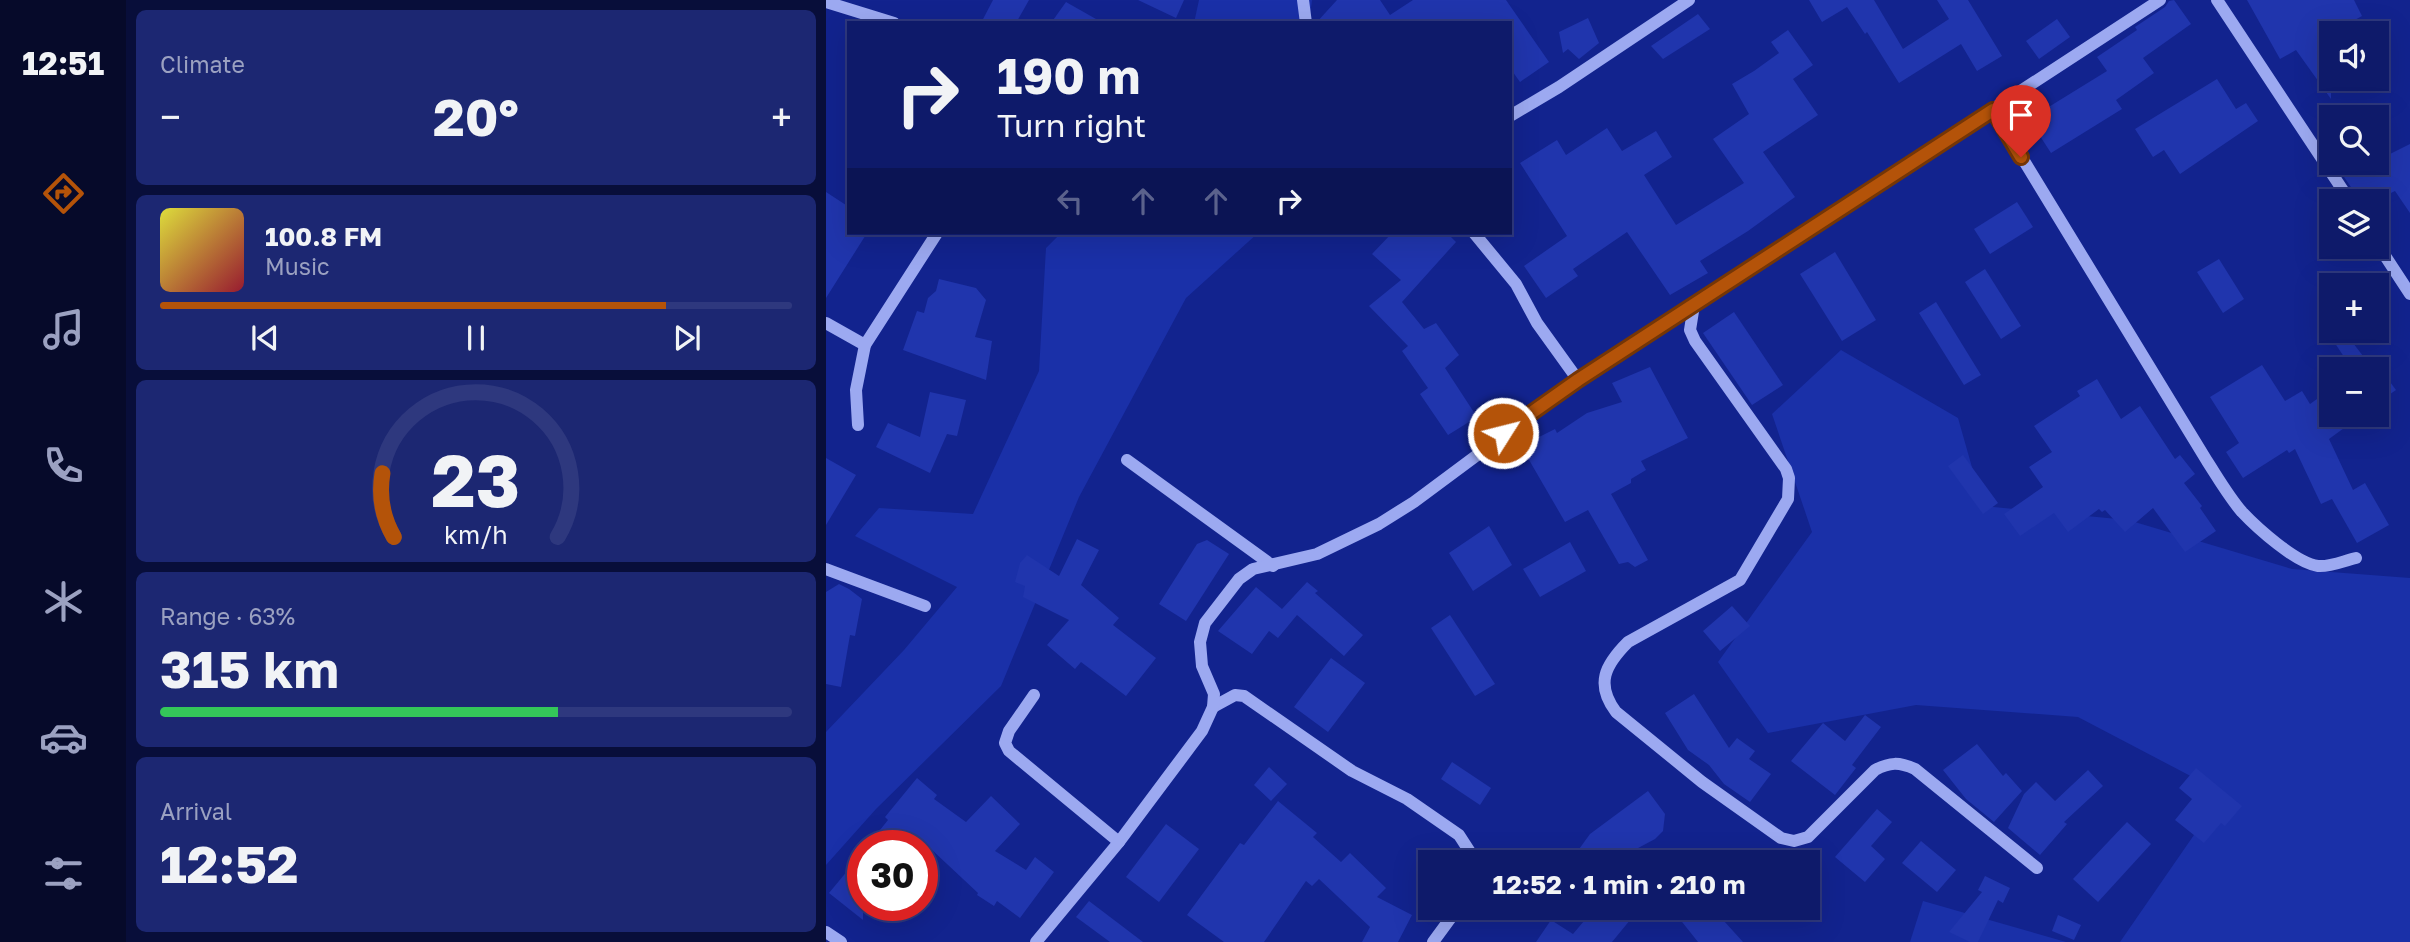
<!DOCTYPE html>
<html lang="en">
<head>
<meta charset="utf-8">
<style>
  :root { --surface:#0e1a6a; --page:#1c2772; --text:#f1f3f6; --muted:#9ba1c1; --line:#2e387e; --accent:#b45309 }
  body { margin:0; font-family:"Golos Text",sans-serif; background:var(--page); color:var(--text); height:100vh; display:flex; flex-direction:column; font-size:26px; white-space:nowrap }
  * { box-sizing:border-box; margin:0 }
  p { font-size:23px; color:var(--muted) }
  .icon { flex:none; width:38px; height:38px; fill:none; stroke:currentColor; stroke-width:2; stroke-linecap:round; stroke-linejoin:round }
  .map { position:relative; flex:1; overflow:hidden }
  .drawer { display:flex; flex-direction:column; gap:10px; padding:10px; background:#080e3a; width:700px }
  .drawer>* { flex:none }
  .hud { position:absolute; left:21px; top:21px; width:665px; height:214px; border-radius:0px; box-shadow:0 7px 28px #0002,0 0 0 2px var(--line); background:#0e1a6a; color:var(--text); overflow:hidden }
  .fabs { position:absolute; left:1493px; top:21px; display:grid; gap:14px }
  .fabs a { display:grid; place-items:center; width:70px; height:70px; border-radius:0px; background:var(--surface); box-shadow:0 7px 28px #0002,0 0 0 2px var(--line); font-size:35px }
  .speed { position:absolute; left:21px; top:830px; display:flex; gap:14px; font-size:35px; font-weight:700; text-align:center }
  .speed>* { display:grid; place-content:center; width:91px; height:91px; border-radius:50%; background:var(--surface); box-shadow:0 7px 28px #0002,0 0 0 2px var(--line); line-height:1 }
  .speed .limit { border:10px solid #d22; background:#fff; color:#111 }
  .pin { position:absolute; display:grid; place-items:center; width:60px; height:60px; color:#fff; margin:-72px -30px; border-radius:50% 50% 50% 0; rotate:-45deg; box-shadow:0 0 7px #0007 }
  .pin .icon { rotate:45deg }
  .me { position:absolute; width:77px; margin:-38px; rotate:54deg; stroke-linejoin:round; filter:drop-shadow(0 0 5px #0008) }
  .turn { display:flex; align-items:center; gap:24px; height:147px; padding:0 35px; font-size:32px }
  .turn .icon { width:91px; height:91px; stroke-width:2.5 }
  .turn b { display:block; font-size:49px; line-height:60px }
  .lanes { display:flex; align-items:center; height:66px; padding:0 35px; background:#0003; justify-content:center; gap:35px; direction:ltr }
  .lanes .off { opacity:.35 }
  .big { font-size:52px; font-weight:700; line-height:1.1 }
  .drawer .tile { flex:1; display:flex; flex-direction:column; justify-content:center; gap:10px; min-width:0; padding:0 24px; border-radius:10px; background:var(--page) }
  .drawer .dial { align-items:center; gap:0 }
  .dial svg { height:182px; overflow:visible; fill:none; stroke:var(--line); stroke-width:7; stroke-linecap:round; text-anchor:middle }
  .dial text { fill:var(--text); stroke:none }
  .song { display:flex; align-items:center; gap:21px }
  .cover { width:84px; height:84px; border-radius:10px; background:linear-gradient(135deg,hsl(60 70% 55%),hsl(350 70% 35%)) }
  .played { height:7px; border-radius:4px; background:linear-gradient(90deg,var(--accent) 80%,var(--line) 80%) }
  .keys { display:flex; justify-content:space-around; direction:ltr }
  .heat { display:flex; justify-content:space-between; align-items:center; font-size:38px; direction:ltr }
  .charge { height:10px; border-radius:5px; background:linear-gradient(90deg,#34c759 63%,var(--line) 0) }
  .trip { position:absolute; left:592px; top:850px; width:402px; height:70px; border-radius:0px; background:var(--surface); box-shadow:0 7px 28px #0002,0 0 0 2px var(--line); font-weight:700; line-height:70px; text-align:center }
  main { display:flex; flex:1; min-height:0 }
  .dock { display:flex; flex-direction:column; width:126px; justify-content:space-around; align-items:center; background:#060a2a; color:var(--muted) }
  .dock .icon { width:49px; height:49px }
  .dock .current { color:var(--accent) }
  .dock b { font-size:32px; color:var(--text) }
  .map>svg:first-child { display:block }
</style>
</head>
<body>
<main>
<nav class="dock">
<b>12:51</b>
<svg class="icon current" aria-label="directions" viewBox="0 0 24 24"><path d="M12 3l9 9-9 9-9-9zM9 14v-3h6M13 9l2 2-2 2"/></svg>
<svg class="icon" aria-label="music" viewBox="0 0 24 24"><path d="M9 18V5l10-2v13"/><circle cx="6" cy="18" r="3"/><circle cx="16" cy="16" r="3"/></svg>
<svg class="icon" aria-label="phone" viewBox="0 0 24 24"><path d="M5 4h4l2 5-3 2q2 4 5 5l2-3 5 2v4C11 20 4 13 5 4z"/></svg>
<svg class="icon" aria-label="climate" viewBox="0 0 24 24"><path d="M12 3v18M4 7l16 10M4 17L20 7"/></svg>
<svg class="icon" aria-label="car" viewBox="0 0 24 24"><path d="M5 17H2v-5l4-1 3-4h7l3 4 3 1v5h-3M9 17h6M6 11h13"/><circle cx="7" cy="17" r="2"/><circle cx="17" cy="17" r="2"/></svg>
<svg class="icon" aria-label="filters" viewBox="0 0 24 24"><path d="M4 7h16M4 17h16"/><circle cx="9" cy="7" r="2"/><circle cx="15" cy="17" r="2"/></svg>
</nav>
<section class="drawer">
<div class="tile"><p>Climate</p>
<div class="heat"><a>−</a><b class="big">20°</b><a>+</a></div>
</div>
<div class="tile">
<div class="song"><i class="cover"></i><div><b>100.8 FM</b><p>Music</p></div></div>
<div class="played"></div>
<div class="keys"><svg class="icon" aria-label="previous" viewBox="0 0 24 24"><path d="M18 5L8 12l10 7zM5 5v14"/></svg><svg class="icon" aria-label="pause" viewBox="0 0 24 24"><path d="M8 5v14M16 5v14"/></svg><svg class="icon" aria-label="next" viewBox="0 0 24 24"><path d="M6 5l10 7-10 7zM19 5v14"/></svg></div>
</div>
<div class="tile dial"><svg viewBox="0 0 100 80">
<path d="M14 69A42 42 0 1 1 86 69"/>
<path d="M14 69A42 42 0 0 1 9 41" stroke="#b45309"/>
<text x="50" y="56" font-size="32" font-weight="700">23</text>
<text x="50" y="72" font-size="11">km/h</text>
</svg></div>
<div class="tile"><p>Range · 63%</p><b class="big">315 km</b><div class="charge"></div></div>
<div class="tile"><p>Arrival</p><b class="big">12:52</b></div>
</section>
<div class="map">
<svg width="1584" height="942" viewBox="0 0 1584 942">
  <rect width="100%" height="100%" fill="#12238e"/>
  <g fill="#1a30a8">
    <polygon points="373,0 486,0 483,23 368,23"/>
    <polygon points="235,233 432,233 360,298 253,497 175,686 50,809 0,865 0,732 78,650 131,587 29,536 53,508 147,514 213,371 220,248"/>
    <polygon points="1015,350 1132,418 1157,506 1302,520 1466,569 1584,578 1584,942 1294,942 1397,793 1252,717 1090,705 942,733 892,662 986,532 946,414"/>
    <polygon points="1097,901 1240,942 1084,942"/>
  </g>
  <g fill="#2035ad">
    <polygon points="167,0 203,0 190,23 155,23"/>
    <polygon points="312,0 358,0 350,18"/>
    <polygon points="511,0 554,0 564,15 587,0 680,0 723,62 694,82 684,68 684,23 490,23"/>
    <polygon points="983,0 1048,0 1077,49 1123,19 1111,0 1142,0 1176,56 1151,71 1135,44 1073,83 1041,32 1039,34 1021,7 996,22"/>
    <polygon points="1348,0 1365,24 1317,58 1328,73 1290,100 1296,109 1225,153 1203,119 1281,71 1271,57 1311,30 1309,27 1339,7 1343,1"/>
    <polygon points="1421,0 1528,0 1536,16 1505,33 1505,99 1470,50 1454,59"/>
    <polygon points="240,2 277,23 225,23"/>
    <polygon points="872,14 884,29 837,59 825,46"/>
    <polygon points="762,18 773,43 753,59 742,49 737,53 733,32"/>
    <polygon points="1231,19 1244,37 1213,59 1200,41"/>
    <polygon points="962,30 987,65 967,79 992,115 937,152 969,197 922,231 874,261 882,273 844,295 801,232 747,269 752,276 720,298 698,266 741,236 694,163 731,140 740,155 781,128 796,151 830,131 846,157 818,175 850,225 918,183 887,139 923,114 906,84 928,71 953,53 945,42"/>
    <polygon points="1391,79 1410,109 1420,103 1432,121 1354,174 1338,150 1327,157 1309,129"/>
    <polygon points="1584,144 1584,213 1569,191 1548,201 1545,201 1539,189 1529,193 1518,177 1550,163 1550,161"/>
    <polygon points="0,192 23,207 23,233 41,233 0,298"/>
    <polygon points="1191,202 1207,227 1164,254 1148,229"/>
    <polygon points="566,233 621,233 630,242 576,302 598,329 610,323 633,355 619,368 651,417 622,435 594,394 602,388 576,351 582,346 543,306 575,280 546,254"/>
    <polygon points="1009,252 1050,320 1016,341 974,274"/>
    <polygon points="1393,259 1418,299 1397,313 1371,272"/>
    <polygon points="1159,269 1195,326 1175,339 1139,282"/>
    <polygon points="113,279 150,288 160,300 149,337 166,341 160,380 77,350 91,311 98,313 102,298 110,291"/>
    <polygon points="1110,302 1155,375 1138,385 1093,313"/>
    <polygon points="908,312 957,385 926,405 877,333"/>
    <polygon points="1505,315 1505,331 1545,331 1527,343 1547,369 1526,369 1495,322"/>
    <polygon points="1550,363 1570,390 1550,404"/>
    <polygon points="1436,365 1459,401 1476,391 1484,404 1505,389 1505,415 1536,415 1503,439 1527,490 1539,483 1563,525 1531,543 1506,499 1495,504 1469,449 1463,453 1461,450 1417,478 1400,452 1413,443 1384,397"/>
    <polygon points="824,367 862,438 815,461 820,470 805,479 805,483 785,494 822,560 809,567 802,562 793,564 762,510 739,522 695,446 729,429 731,433 761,413 796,402 786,383"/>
    <polygon points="1271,379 1295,419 1314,406 1349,459 1354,455 1369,474 1358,483 1376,506 1374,508 1390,531 1359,552 1327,508 1299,532 1279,510 1276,512 1273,509 1242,532 1228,513 1194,536 1178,514 1217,487 1203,467 1226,452 1208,426 1254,396 1251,391"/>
    <polygon points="104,392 140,400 131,436 121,434 104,473 50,447 62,423 94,437"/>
    <polygon points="1137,455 1172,503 1157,514 1122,466"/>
    <polygon points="0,458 30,475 0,525"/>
    <polygon points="663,526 686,565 647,591 623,553"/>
    <polygon points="251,539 273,550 255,585 293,618 287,625 330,658 300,696 255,662 249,669 221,645 243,620 197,597 199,586 189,582 194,563 201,555 233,576"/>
    <polygon points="381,540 403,554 360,621 333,604 371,544"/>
    <polygon points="744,542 760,571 714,597 697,569"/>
    <polygon points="481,582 492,591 489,593 537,635 518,656 471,615 452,638 443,631 426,654 392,631 430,587 456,609"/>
    <polygon points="13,584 23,589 36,599 29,636 24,635 15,687 0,684 0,592"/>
    <polygon points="906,606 924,626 894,651 877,631"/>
    <polygon points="624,615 669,684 649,696 605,628"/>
    <polygon points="505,658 539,683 502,732 468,707"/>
    <polygon points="868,694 903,748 911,738 929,751 923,759 945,774 924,802 898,784 883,765 862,750 839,713"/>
    <polygon points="1039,715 1055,727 1026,765 1030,768 1009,795 965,761 997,723 1019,741"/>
    <polygon points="1151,744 1177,776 1180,773 1196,791 1168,822 1140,799 1117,770"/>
    <polygon points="626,762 665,788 654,805 615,779"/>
    <polygon points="443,767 461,784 445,801 428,785"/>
    <polygon points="1370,768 1416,806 1399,826 1395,823 1378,843 1349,820 1366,799 1353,788"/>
    <polygon points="1262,770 1277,786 1238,822 1241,824 1214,855 1182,828 1198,794 1210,782 1229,801"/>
    <polygon points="91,778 111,795 108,799 140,822 165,796 194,824 169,851 200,870 209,857 228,872 194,918 171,901 168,906 151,895 152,893 106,850 103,853 96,848 96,845 42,845 62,820 59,817"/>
    <polygon points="822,791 839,814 837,831 829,839 784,863 743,863 764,834"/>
    <polygon points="452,801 491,833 487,837 515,862 524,853 560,888 551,897 586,915 572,942 536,942 544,927 493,879 486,886 480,881 438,942 398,942 361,915 414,843 418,845"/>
    <polygon points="1051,809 1066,822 1045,846 1059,859 1039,882 1009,857"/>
    <polygon points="1301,822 1325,844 1272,902 1247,879"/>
    <polygon points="340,824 373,849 333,902 300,877"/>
    <polygon points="1095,841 1130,870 1111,892 1076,863"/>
    <polygon points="37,852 37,920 3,893"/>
    <polygon points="1159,876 1184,888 1177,903 1172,900 1152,942 1144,942 1123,932 1156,892 1152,890"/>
    <polygon points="263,901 317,942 284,942 250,917"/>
    <polygon points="769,908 814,908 786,942 710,942 725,920 747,934"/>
    <polygon points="845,908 914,908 898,921 917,942 872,942"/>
    <polygon points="1232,915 1255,925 1248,940 1226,931"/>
  </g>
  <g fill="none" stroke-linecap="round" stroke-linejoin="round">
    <g stroke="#9ca9f1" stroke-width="12">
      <polyline points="477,0 480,23"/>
      <polyline points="1391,0 1524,201"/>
      <polyline points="0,2 68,23"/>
      <path d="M 1167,110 L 1381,461 C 1392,478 1403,497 1416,512 C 1431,528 1470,563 1492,566 C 1505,567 1517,561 1530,558"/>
      <polyline points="684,116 733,87 863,0"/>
      <polyline points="648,233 690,284 711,323 752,380"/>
      <polyline points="1550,242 1584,294"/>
      <path d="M 868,305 L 864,330 L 869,341 L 960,469 L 963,478 L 962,499 L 914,580 L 802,642 C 779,665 769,684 790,712 L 876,782 L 955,838 L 968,841 L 982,837 L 1049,770 C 1064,762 1073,762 1089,769 L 1211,868"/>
      <polyline points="0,323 39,345"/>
      <polyline points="32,425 30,390 39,345 111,233"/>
      <polyline points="301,460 447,566"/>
      <polyline points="0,569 99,606"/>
      <polyline points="208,695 183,731 179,743 183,751 293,842"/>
      <polyline points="387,707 409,695 418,696 526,771 581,799 633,835 644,852 644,863"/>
      <polyline points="0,932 15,942"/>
      <polyline points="210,942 293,842 376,731 387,707 388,694 376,666 374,642 379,623 413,579 427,569 491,554 553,524 588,502 752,380 1334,0"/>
      <polyline points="607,942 632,908"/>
    </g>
  </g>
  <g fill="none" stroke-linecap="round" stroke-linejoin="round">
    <defs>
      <polyline id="route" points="677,433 752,380 1167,110 1195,157"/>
    </defs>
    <use href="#route" stroke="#753606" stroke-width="18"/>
    <use href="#route" stroke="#b45309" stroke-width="12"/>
  </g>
</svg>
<div class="fabs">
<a><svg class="icon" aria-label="sound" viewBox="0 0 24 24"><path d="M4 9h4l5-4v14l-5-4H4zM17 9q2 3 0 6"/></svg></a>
<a><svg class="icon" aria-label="search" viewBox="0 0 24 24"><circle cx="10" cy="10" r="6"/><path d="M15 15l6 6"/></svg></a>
<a><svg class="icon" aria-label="layers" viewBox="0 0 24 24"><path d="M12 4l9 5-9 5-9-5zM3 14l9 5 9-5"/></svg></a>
<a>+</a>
<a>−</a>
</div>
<div class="speed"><div class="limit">30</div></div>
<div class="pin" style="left:1195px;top:157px;background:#d93025"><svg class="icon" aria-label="arrive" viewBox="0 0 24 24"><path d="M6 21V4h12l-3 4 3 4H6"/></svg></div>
<svg class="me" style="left:677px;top:433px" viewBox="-20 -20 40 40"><circle r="17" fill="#b45309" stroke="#fff" stroke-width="3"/><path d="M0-11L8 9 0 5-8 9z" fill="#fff"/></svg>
<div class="trip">12:52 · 1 min · 210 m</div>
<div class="hud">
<div class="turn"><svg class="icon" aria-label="right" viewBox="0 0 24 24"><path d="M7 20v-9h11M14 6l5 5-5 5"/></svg><div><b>190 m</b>Turn right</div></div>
<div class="lanes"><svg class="icon off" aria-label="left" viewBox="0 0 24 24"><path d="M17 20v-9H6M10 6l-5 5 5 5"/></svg><svg class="icon off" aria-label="ahead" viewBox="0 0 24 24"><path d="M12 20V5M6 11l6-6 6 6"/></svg><svg class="icon off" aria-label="ahead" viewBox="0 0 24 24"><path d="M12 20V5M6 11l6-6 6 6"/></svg><svg class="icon" aria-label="right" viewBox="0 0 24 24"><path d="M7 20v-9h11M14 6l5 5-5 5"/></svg></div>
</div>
</div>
</main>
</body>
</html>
